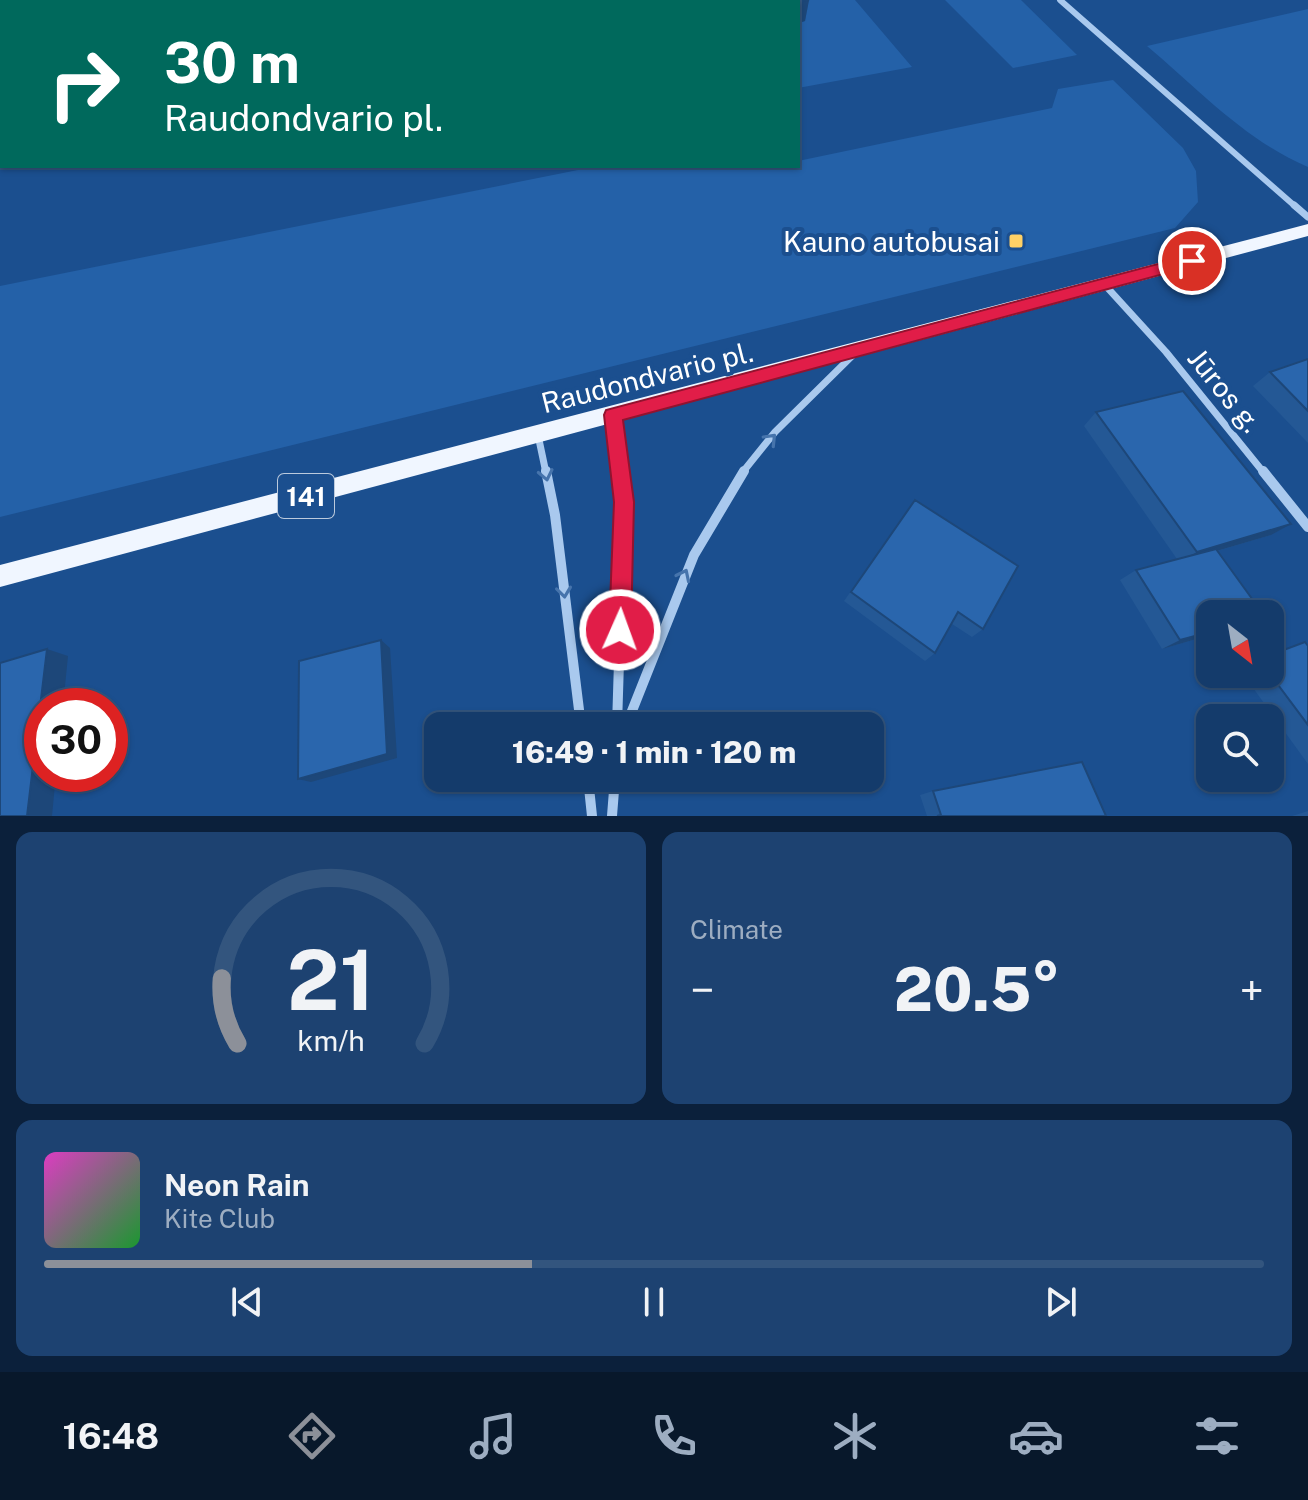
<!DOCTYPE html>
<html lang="en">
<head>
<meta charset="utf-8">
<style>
  :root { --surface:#143b6b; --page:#1d4271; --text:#f1f3f6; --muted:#9dadc1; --line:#33557e; --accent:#8c9099 }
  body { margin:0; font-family:"Public Sans",sans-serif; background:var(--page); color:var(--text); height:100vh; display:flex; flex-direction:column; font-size:30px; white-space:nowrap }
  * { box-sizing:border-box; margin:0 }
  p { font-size:26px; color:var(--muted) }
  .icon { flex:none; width:44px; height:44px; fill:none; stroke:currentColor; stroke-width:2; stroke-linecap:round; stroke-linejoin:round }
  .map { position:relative; height:816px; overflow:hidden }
  .side { display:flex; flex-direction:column; gap:16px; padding:16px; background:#0b203b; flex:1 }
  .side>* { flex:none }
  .banner { position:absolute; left:0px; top:0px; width:800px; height:168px; box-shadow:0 2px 6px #0004,0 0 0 2px var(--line); background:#00695c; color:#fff; overflow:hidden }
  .needle { width:52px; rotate:149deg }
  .buttons { position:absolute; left:1196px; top:600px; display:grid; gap:16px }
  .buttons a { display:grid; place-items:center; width:88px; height:88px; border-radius:16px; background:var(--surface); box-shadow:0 2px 6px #0004,0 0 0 2px var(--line); font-size:40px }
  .speed { position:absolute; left:24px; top:688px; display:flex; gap:16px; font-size:40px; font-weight:700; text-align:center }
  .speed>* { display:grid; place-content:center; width:104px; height:104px; border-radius:50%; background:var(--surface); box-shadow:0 2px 6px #0004,0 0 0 2px var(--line); line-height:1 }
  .speed .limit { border:12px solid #d22; background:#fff; color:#111 }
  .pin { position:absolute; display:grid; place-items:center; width:68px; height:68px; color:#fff; margin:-34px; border:4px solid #fff; border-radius:50%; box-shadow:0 2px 8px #0007 }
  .me { position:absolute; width:88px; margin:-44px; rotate:2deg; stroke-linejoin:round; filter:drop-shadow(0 0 6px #0008) }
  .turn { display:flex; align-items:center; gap:28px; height:168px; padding:0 32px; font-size:36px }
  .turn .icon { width:104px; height:104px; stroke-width:2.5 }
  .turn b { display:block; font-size:56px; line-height:68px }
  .big { font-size:60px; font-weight:800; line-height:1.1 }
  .side .card { flex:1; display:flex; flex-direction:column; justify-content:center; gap:12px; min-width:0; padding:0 28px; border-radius:16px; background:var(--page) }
  .side .dial { align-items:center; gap:0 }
  .dial svg { height:208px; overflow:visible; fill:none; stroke:var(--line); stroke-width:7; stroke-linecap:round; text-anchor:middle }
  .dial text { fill:var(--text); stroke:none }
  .song { display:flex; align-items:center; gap:24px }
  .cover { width:96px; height:96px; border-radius:12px; background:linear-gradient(135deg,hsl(310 70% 55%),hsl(130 70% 35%)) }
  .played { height:8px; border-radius:4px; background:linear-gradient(90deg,var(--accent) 40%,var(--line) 40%) }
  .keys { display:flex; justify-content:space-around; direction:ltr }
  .heat { display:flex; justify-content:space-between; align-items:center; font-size:44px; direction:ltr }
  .side .tiles { flex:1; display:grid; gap:16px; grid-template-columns:1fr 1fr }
  .card:last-child { grid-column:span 2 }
  .trip { position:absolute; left:424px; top:712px; width:460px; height:80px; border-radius:16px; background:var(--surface); box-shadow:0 2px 6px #0004,0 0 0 2px var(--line); font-weight:800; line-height:80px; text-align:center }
  .tabs { display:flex; height:128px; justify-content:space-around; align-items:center; background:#08182b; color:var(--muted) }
  .tabs .icon { width:56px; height:56px }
  .tabs .selected { color:var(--accent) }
  .tabs b { font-size:36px; color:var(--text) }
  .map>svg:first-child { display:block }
</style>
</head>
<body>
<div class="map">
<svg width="1308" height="816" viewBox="0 0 1308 816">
  <rect width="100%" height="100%" fill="#1b4f8f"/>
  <g fill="#2461a8">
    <polygon points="789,0 855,0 912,67 798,88 798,23 805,21 798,2"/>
    <polygon points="945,0 1021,0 1077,55 1013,68"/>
    <path d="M 1308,9 L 1308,167 C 1246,141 1198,89 1147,46 Z"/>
    <polygon points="1113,80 1183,148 1196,171 1198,202 1175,228 0,517 0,286 598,166 798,166 798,161 1052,108 1058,89"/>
  </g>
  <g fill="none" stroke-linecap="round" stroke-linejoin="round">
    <polyline stroke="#a9c9ee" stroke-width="6" points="1060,0 1296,207"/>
    <g stroke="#a9c9ee" stroke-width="7">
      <polyline points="1294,205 1308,217"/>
      <polyline points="1104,284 1166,352 1264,473"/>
      <polyline points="613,415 620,473"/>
      <polyline points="538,435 546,473"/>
      <polyline points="742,473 775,432 857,351"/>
    </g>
    <g stroke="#a9c9ee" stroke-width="10">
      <polyline points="546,471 555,515 581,726"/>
      <polyline points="1263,471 1308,527"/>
      <polyline points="617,726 624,502 620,471"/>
      <polyline points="626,726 694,555 744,471"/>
      <polyline points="588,778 592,816"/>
      <polyline points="612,816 615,778"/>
    </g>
    <polygon fill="#f0f6ff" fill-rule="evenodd" points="1308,224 1308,236 0,587 0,565"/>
  </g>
  <g fill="#245895">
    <polygon points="685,0 809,0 805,21 798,2 687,2"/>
    <polygon points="1308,359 1308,443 1253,386 1270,372"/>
    <polygon points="1096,412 1271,535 1217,551 1210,614 1210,635 1162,649 1120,580 1136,570 1177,559 1084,426"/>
    <polygon points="915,500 983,629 972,637 952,624 935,653 925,661 844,601"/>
    <polygon points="1308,646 1308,764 1243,674 1270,674"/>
    <polygon points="933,791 1106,816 927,816 920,795"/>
    <polygon points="1308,811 1308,816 1292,816"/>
  </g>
  <g fill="#1d4779">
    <polygon points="809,0 805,21 798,23 798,2"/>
    <polygon points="1291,524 1271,535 1179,562 1197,552"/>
    <polygon points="1210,632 1210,635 1162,649 1180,640"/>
    <polygon points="381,640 390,648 397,758 311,782 298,779"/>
    <polygon points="47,649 68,656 63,706 42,706 42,774 56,774 52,816 27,816"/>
  </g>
  <g fill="#2a66ad" stroke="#1d4779" stroke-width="2">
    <polygon points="78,0 604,0 605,2 78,2"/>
    <polygon points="700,0 809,0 797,2 701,2"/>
    <polygon points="1308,359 1308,411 1270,372"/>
    <polygon points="1183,391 1291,524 1197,552 1096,412"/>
    <polygon points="915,500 1018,566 983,629 958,612 935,653 851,592"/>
    <polygon points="1216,549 1263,614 1210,614 1210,632 1180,640 1136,570"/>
    <polygon points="381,640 387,754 298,779 299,661"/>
    <polygon points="1305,642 1308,646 1308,725 1270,674 1270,655"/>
    <polygon points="47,649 27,816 0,816 0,663"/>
    <polygon points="1082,762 1106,816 937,816 941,815 933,791"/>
  </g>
  <defs><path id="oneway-chevron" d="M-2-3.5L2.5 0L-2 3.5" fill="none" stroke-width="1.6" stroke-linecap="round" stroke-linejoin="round" transform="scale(2)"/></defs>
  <g stroke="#4674ac">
    <use href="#oneway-chevron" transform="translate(771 439) rotate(-46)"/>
    <use href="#oneway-chevron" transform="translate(546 475) rotate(78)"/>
    <use href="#oneway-chevron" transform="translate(684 575) rotate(-64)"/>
    <use href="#oneway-chevron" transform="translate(564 592) rotate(83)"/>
  </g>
  <polygon fill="#e11d48" stroke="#92132f" stroke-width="2" points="1192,255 1199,261 1197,265 623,420 634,502 631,630 628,638 620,641 612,638 609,630 614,502 604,415 606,410"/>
  <rect fill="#ffd166" stroke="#1b4f8f" stroke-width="3" x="1008" y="233" width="16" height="16" rx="4"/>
  <g text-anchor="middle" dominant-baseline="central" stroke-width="8" stroke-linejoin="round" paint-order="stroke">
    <rect fill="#1b4f8f" stroke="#bbcadd" stroke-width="2" x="278" y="474" width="56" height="44" rx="6"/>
    <g font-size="26" font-weight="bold" fill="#fff">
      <text x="306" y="496">141</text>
    </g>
    <g font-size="28" fill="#fff" stroke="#1b4f8f" text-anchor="end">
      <text x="1000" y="241">Kauno autobusai</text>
    </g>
    <g font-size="28" fill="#fff" stroke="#1b4f8f">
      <text transform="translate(647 377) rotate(-14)">Raudondvario pl.</text>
      <text transform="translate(1225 390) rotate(51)">Jūros g.</text>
    </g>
  </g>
</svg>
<div class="buttons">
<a><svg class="needle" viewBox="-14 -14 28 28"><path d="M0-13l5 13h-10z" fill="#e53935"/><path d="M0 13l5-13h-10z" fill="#9dadc1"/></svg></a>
<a><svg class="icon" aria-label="search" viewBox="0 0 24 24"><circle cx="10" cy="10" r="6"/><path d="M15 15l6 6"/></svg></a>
</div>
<div class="speed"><div class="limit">30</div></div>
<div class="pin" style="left:1192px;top:261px;background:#d93025"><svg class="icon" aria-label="arrive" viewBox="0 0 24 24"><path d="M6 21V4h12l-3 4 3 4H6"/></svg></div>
<svg class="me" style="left:620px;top:630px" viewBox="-20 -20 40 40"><circle r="17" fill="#e11d48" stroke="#fff" stroke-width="3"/><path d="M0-11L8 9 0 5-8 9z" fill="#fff"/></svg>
<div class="trip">16:49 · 1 min · 120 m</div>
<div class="banner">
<div class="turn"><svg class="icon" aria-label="right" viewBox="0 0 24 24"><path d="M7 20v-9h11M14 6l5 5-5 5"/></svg><div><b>30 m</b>Raudondvario pl.</div></div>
</div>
</div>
<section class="side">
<div class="tiles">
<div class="card dial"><svg viewBox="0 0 100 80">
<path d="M14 69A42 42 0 1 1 86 69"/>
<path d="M14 69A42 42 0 0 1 8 44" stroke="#8c9099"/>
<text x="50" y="56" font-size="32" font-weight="700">21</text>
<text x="50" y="72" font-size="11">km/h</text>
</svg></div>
<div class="card"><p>Climate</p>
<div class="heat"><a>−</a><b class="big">20.5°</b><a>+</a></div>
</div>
<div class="card">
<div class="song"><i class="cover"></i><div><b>Neon Rain</b><p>Kite Club</p></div></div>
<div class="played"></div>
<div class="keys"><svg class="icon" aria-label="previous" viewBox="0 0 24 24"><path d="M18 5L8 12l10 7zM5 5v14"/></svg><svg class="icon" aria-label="pause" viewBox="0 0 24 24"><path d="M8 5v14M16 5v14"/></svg><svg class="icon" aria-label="next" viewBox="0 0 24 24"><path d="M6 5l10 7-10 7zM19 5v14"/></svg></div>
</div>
</div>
</section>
<nav class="tabs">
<b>16:48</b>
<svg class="icon selected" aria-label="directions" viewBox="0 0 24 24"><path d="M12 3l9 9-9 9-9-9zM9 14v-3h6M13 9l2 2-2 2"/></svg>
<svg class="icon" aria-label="music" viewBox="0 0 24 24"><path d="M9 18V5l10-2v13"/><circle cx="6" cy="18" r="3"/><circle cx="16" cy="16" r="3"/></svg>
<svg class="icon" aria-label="phone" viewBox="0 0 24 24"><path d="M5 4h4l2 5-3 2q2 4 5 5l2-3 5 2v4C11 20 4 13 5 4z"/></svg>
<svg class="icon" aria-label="climate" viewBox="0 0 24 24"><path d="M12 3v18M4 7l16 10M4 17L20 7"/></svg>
<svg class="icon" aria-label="car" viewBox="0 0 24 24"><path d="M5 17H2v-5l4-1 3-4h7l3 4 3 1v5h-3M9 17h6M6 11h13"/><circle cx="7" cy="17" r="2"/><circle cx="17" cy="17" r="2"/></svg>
<svg class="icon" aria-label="filters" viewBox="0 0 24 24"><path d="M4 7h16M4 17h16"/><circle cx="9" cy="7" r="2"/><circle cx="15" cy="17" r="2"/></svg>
</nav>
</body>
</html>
